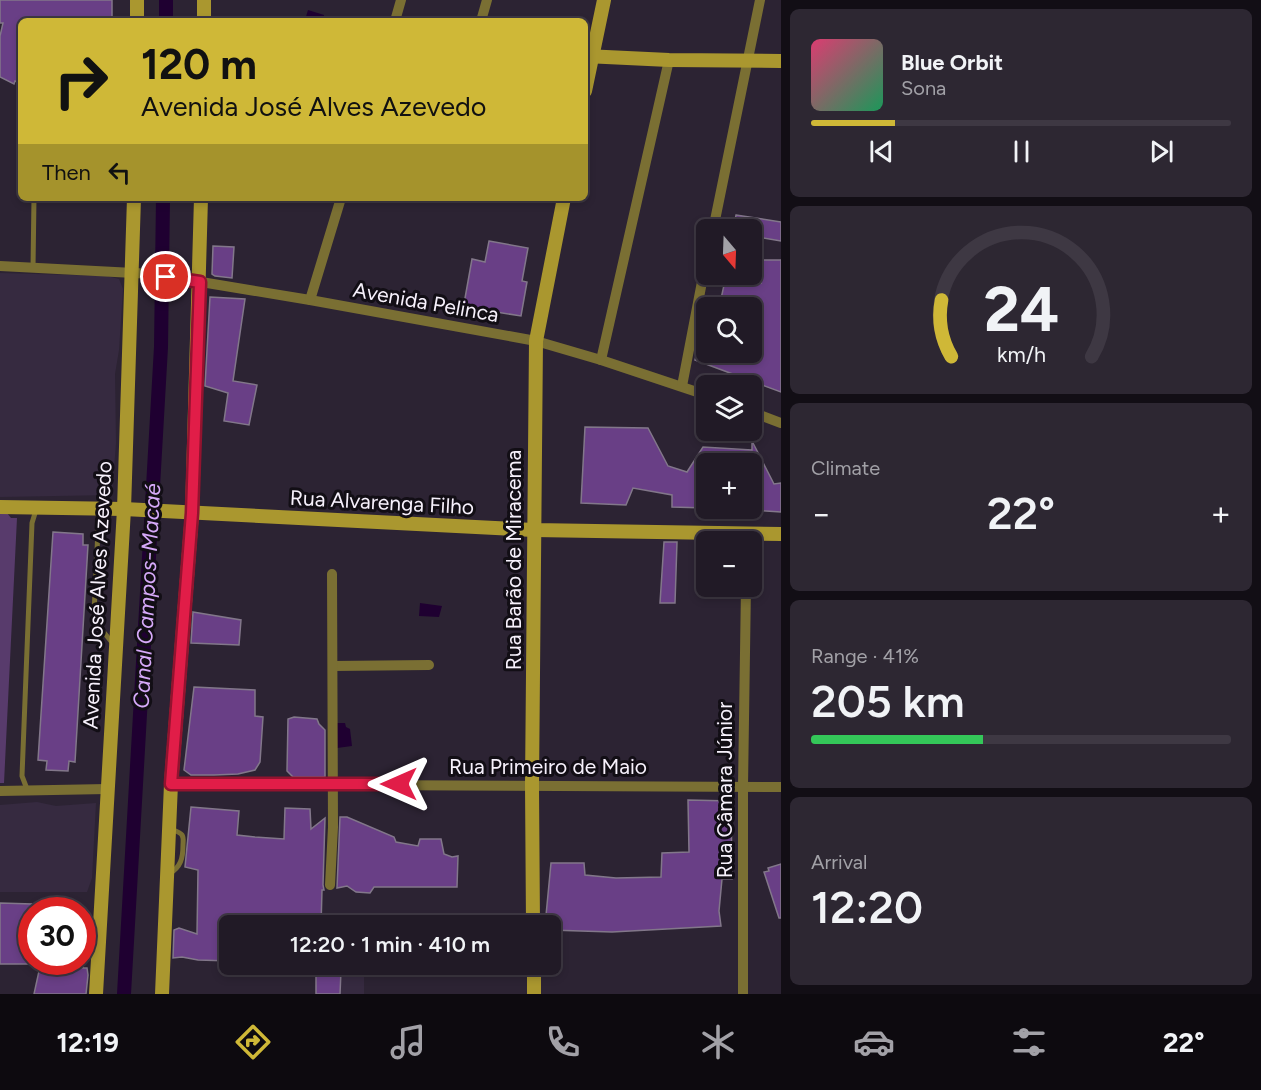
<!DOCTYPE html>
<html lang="en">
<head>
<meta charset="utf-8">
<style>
  :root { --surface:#211a26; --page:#2d2732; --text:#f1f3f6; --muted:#a2a1a7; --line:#3e3843; --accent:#cfb837 }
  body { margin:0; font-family:Figtree,sans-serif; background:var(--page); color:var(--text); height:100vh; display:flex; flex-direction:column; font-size:22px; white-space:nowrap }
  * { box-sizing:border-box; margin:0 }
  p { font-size:20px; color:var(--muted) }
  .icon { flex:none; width:33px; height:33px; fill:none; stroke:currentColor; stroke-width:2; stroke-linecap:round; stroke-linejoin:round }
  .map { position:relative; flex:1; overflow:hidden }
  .panel { display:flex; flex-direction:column; gap:9px; padding:9px; background:#120e15; width:480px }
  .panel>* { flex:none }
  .banner { position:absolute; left:18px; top:18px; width:570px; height:183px; border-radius:9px; box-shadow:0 3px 9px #0003,0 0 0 2px var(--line); background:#cfb837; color:#111; overflow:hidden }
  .needle { width:39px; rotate:161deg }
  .fabs { position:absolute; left:696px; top:219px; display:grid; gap:12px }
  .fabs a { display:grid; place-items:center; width:66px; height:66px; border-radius:9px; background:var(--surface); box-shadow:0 3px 9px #0003,0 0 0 2px var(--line); font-size:30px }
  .speed { position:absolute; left:18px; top:897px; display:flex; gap:12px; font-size:30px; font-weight:700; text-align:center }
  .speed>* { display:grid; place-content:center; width:78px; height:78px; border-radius:50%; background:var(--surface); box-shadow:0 3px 9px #0003,0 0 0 2px var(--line); line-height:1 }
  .speed .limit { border:9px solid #d22; background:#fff; color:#111 }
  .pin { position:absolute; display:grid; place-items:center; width:51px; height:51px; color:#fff; margin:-26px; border:3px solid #fff; border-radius:50%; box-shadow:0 2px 6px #0007 }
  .me { position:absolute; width:66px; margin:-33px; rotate:270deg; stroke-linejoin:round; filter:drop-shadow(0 0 4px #0008) }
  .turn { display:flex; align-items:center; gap:21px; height:126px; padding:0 24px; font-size:27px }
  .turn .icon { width:78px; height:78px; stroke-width:2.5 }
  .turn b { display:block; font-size:42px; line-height:51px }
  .then { display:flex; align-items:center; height:57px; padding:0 24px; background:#0003; gap:12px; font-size:22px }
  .big { font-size:45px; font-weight:600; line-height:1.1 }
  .panel .card { flex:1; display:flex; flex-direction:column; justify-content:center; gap:9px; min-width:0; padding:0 21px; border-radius:9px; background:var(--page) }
  .panel .dial { align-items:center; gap:0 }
  .dial svg { height:156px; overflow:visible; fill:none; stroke:var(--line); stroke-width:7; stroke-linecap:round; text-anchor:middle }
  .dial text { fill:var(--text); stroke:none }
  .song { display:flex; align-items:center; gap:18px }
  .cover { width:72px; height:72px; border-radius:9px; background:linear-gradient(135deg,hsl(340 70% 55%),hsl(150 70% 35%)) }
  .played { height:6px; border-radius:3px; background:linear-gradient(90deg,var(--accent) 20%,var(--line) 20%) }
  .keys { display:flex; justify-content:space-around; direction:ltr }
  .heat { display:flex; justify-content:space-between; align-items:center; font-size:33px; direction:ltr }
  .charge { height:9px; border-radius:4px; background:linear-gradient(90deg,#34c759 41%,var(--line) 0) }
  .trip { position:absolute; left:219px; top:915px; width:342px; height:60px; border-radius:9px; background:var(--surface); box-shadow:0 3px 9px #0003,0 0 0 2px var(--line); font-weight:600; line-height:60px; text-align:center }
  .tab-bar { display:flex; height:96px; justify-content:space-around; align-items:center; background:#0d0a0f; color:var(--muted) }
  .tab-bar .icon { width:42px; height:42px }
  .tab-bar .current { color:var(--accent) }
  .tab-bar b { font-size:27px; color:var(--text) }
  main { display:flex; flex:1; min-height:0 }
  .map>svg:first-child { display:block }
</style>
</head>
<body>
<main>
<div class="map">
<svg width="781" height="994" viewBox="0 0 781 994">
  <rect width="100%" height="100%" fill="#2c2333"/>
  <g fill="#362a40">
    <polygon points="0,273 107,276 119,279 123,289 119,350 115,374 116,443 112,495 0,497"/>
    <polygon points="37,802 56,806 96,803 92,878 87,892 0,892 0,805"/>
    <rect x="316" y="971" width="48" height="23"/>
  </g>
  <polygon fill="#583b6c" points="0,513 7,513 11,518 17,518 4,783 0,783"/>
  <g fill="#1f0031">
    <polygon points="308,10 324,15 323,21 305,20"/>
    <polygon points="420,603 442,606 439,617 419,616"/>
    <polygon points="337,723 345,723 346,727 350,729 352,746 337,748"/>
  </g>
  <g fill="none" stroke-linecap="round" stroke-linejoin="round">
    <g stroke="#1f0031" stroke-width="14">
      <polyline points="166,21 166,0"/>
      <polyline points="124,994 161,347 163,198"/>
    </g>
  </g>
  <g fill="#693f86" stroke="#82778a" stroke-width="1.5">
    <polygon points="0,0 112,0 112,21 21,21 21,83 15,81 14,84 0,77 0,36 3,23 0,23"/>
    <polygon points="736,215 781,222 781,241 752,236 752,230 733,230"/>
    <polygon points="489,241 528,248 522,281 527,282 521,316 478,309 477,318 462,315 472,259 485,262"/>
    <polygon points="213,246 234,247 232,278 215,276 212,274"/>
    <polygon points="761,260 781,260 781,392 695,360 703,329 706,329 706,352 752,352 752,308 719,308 726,276 761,283"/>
    <polygon points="210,297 245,299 233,381 257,385 249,425 224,421 228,393 205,386"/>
    <polygon points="585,427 648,428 668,466 687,472 703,447 752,450 752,441 774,484 781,483 781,512 752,510 752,464 706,464 706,508 672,507 672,495 633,488 626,505 581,503"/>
    <polygon points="53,532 83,534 83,545 88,545 75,762 69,761 68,771 46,770 47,761 38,760"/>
    <polygon points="664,542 677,542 675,603 660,603"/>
    <polygon points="193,612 241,620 239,645 191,643"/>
    <polygon points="194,687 255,690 255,716 263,717 260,762 255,770 238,774 214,775 191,775 184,770"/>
    <polygon points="294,717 317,719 319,724 325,730 325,777 293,777 287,771 288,719"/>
    <polygon points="688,800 731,801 732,879 722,879 719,911 721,926 612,932 550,930 550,926 545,926 551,863 584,863 585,875 616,878 661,877 662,853 689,852"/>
    <polygon points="191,807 239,811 237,835 255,837 284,839 285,808 310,809 311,829 325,818 323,885 324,890 322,890 321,926 230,926 230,961 198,960 182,957 173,958 174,930 179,928 197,934 198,870 185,867"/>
    <polygon points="340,817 347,817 394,837 396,842 418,846 420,839 441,839 444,854 452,857 458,856 457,887 374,887 370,893 356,892 347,886 337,888"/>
    <polygon points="781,864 781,918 779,918 764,872 769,871 768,868"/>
    <polygon points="0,903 32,904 32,964 0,964"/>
    <polygon points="41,962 83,962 83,968 87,968 88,975 86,994 34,994"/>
    <polygon points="316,971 341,971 340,994 316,994"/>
  </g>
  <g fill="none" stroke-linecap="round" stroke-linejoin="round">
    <g stroke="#7a6f33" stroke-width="5">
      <polyline points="33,268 34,198"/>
      <polyline points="99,509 94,613 98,625 114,645"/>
      <polyline points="27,789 22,776 32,523 36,510"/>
      <path d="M 169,874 C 181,867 183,858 183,845 C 183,842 184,838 182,835 C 180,832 173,830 169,828"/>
    </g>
    <g stroke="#7a6f33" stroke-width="10">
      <polyline points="395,21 401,0"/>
      <polyline points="481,21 487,0"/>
      <polyline points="713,230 760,0"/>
      <polyline points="0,266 153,274 310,300 536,341 601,360 706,395"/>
      <polyline points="310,300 341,198"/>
      <polyline points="601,360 669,60"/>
      <polyline points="682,386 706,261"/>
      <polyline points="752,412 781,423"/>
      <polyline points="333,666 429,665"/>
      <polyline points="171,784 781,787"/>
      <polyline points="0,791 107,789"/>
      <polyline points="330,885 333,827 332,574"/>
      <polyline points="743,994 743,786 746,586"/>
    </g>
    <g stroke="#aa972f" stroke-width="14">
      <polyline points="137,21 137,0"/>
      <polyline points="204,21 204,0"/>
      <polyline points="585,56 669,60 781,61"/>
      <polyline points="585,91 604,0"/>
      <polyline points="0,507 124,509 534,530 781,534"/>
      <polyline points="533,926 532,785 536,341 564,198"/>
      <polyline points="534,964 534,994"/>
      <polyline points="96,994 124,509 134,198"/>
      <polyline points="162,994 171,784 192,513 201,198"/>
    </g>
  </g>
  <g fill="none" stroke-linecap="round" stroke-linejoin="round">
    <defs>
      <polyline id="route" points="166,277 200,282 192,513 171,784 399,784"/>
    </defs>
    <use href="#route" stroke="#92132f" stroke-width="15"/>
    <use href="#route" stroke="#e11d48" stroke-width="10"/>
  </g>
  <g text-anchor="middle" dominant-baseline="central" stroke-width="6" stroke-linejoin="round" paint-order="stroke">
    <g font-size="21" fill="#f7f1fc" stroke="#120e15">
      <text transform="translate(426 302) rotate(10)">Avenida Pelinca</text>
      <text transform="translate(382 502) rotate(3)">Rua Alvarenga Filho</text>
      <text transform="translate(513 560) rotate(-90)">Rua Barão de Miracema</text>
      <text transform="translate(97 595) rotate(-87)">Avenida José Alves Azevedo</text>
      <text x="548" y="766">Rua Primeiro de Maio</text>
      <text transform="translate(724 790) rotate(-90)">Rua Câmara Júnior</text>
    </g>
    <g font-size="22" font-style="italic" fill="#d6a9f9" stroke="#120e15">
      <text transform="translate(147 596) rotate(-87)">Canal Campos-Macaé</text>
    </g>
  </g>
</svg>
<div class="fabs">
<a><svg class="needle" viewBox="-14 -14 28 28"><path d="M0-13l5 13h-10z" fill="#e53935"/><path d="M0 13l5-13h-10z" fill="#a2a1a7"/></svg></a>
<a><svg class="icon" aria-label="search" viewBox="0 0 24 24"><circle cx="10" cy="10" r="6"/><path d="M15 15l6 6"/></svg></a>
<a><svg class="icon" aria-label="layers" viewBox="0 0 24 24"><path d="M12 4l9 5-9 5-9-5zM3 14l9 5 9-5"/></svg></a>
<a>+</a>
<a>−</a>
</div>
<div class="speed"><div class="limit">30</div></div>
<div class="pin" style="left:166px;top:277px;background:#d93025"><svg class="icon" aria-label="arrive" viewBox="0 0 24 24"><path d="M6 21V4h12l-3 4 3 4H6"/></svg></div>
<svg class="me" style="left:399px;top:784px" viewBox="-20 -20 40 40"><path d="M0-17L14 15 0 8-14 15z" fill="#e11d48" stroke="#fff" stroke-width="4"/></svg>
<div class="trip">12:20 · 1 min · 410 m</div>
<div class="banner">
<div class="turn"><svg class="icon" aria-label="right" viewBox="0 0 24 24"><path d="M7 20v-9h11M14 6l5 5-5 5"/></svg><div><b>120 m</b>Avenida José Alves Azevedo</div></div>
<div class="then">Then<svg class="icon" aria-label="left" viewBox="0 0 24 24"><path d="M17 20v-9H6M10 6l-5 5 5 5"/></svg></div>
</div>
</div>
<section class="panel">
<div class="card">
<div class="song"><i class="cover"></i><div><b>Blue Orbit</b><p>Sona</p></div></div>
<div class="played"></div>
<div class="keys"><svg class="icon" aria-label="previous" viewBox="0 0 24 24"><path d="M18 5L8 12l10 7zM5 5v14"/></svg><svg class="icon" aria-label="pause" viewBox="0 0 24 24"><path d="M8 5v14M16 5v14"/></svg><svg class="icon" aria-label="next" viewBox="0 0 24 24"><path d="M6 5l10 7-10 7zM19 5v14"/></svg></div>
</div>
<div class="card dial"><svg viewBox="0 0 100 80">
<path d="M14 69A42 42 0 1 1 86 69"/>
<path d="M14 69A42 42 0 0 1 9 40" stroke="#cfb837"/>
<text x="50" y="56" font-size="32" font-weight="700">24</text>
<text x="50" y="72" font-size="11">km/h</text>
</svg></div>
<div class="card"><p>Climate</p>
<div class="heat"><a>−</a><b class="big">22°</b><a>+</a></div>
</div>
<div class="card"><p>Range · 41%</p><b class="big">205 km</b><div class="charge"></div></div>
<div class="card"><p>Arrival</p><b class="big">12:20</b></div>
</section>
</main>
<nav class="tab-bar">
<b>12:19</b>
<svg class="icon current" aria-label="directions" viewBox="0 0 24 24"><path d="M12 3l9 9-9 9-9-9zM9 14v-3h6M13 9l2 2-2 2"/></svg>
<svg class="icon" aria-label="music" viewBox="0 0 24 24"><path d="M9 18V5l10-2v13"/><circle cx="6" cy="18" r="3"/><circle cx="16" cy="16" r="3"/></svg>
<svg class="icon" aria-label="phone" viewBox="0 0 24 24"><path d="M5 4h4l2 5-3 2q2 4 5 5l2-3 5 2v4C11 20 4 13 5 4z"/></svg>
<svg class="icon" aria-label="climate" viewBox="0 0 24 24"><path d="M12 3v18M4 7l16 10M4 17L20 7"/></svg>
<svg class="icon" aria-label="car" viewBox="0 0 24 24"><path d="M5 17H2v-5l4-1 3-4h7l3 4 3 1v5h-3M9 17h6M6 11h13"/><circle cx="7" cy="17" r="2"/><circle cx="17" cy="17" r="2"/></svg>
<svg class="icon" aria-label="filters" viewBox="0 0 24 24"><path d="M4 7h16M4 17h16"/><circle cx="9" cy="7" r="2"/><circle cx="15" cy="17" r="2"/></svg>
<b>22°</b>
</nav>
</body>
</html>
